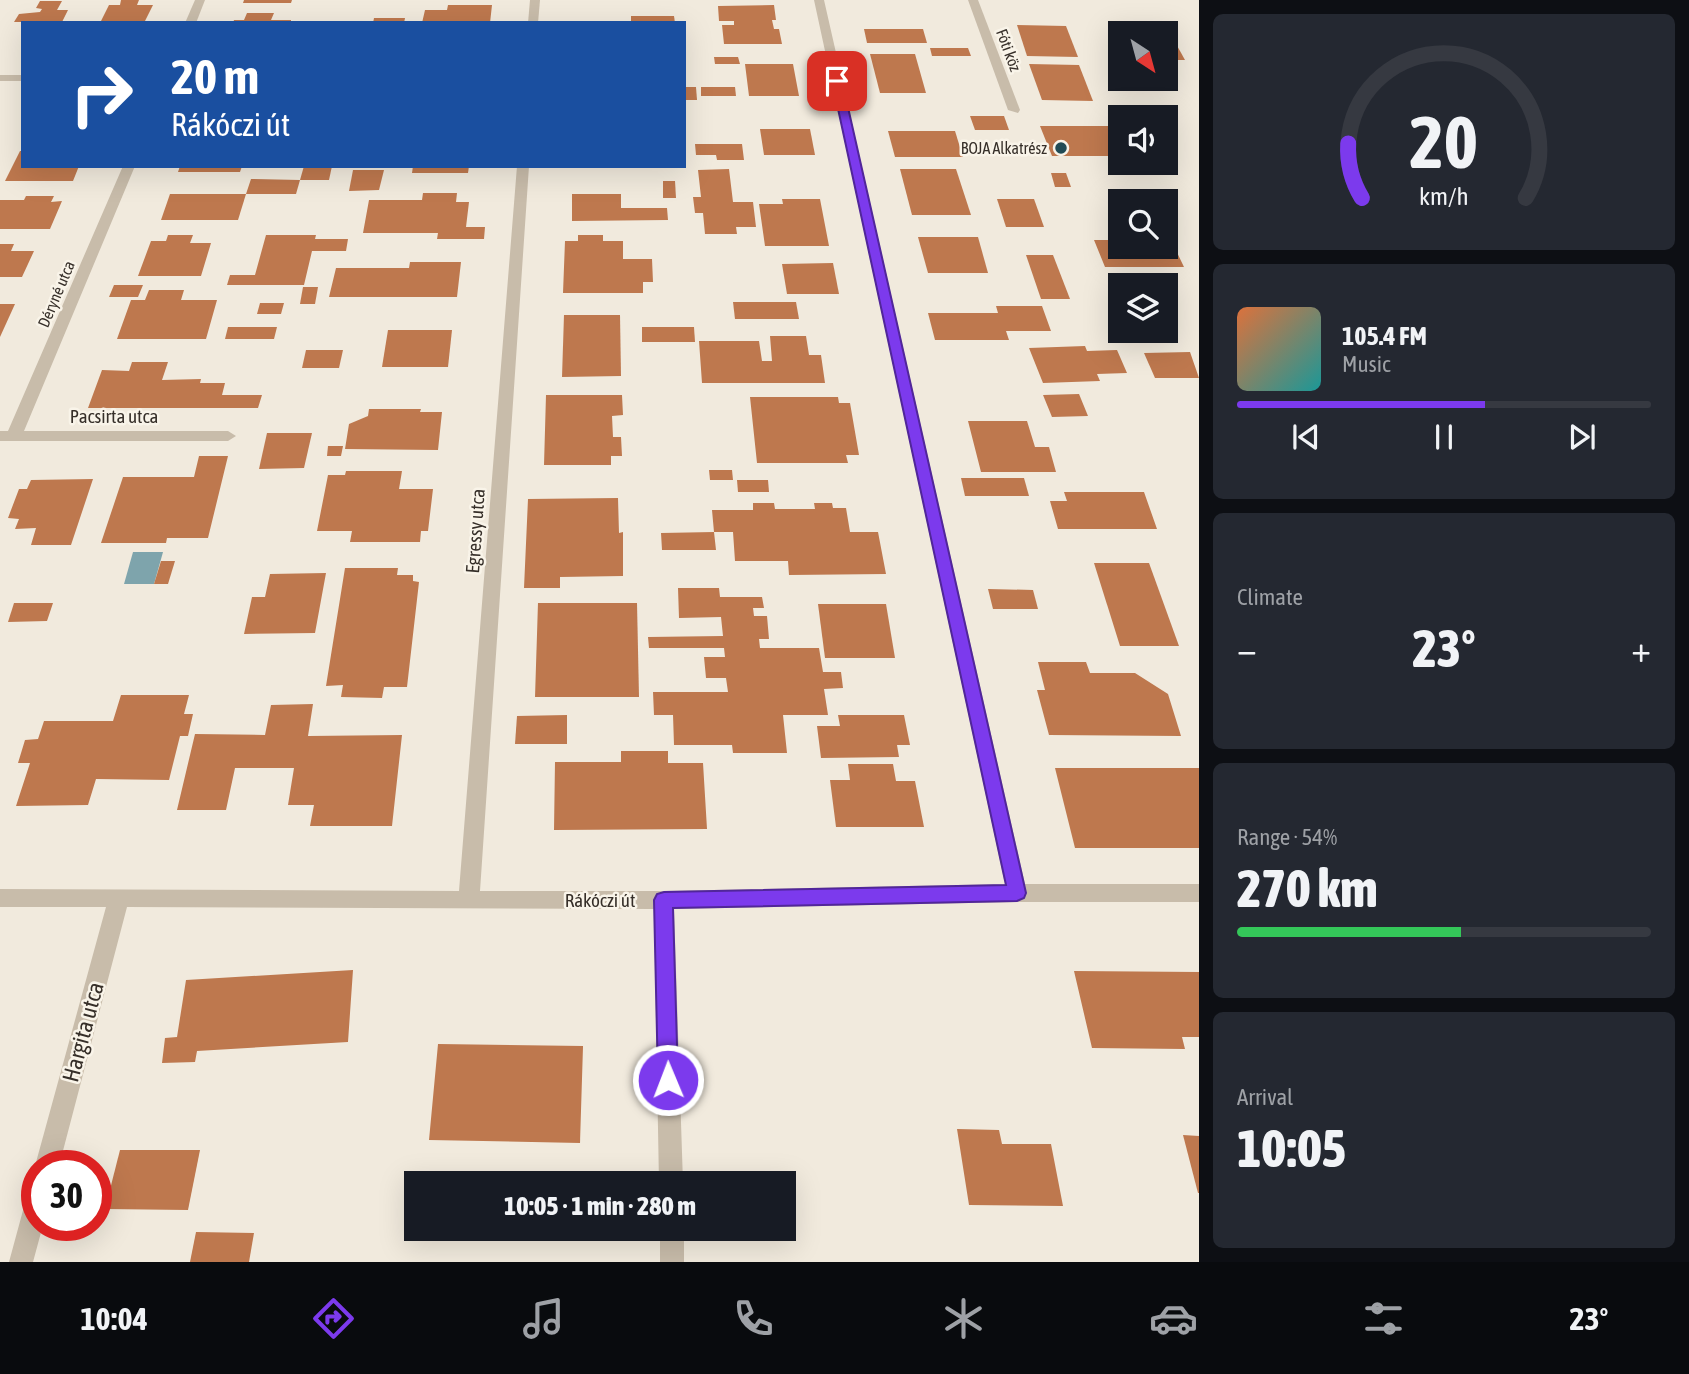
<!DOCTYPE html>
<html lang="en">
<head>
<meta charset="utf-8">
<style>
  :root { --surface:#171b24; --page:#242831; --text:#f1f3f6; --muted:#9ea1a6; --line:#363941; --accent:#7c3aed }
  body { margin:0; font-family:"Asap Condensed",sans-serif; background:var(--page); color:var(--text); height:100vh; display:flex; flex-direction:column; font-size:26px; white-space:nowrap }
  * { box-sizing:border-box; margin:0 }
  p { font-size:23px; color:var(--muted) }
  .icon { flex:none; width:38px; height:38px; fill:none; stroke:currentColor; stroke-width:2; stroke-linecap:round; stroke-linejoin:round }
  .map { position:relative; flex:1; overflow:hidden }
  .side { display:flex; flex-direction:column; gap:14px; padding:14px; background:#0d0f14; width:490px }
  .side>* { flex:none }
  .guide { position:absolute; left:21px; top:21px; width:665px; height:147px; border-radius:0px; box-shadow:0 7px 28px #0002; background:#1a4fa0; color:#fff; overflow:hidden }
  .needle { width:46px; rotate:144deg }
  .buttons { position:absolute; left:1108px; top:21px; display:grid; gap:14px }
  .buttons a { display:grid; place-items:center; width:70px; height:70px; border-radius:0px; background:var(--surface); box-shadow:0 7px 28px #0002; font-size:35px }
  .speed { position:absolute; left:21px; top:1150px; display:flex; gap:14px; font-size:35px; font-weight:700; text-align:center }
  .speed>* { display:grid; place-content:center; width:91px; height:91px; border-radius:50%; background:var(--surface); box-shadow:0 7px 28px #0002; line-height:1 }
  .speed .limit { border:10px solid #d22; background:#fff; color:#111 }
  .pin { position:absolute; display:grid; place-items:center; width:60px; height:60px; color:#fff; margin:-30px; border-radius:14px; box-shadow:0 4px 10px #0006 }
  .me { position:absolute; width:77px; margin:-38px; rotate:359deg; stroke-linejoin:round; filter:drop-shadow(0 0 5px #0008) }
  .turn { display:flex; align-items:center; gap:24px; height:147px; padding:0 35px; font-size:32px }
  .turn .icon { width:91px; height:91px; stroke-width:2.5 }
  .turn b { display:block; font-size:49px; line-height:60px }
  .big { font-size:52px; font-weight:800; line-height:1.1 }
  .side .card { flex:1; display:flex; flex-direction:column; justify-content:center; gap:10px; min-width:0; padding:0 24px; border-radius:10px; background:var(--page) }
  .side .dial { align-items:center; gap:0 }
  .dial svg { height:182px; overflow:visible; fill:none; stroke:var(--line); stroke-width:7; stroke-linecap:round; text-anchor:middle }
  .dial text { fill:var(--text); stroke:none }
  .song { display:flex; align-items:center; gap:21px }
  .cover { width:84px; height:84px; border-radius:10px; background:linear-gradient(135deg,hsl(20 70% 55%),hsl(180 70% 35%)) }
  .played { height:7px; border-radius:4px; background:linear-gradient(90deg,var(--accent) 60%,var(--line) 60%) }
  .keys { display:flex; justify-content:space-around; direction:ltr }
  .heat { display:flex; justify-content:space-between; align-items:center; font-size:38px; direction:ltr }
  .charge { height:10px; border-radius:5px; background:linear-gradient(90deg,#34c759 54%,var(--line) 0) }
  .trip { position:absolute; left:404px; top:1171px; width:392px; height:70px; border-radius:0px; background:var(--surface); box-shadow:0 7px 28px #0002; font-weight:800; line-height:70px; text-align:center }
  .tab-bar { display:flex; height:112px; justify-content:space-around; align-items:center; background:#090b0e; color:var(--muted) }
  .tab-bar .icon { width:49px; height:49px }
  .tab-bar .on { color:var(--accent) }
  .tab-bar b { font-size:32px; color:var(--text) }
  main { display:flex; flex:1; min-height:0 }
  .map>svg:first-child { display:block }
</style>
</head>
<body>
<main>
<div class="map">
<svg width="1199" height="1262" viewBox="0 0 1199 1262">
  <rect width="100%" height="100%" fill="#f1eadd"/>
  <polygon fill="#7ea4ac" points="133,552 163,552 154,584 124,584"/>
  <g fill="#be784e">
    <polygon points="121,0 139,0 137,5 153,5 145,21 101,21 109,5 120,5"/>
    <polygon points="244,0 292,0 291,3 243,3"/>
    <polygon points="40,1 62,1 57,10 68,10 62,22 14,22 19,14 40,12 42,9 36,8"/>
    <polygon points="448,5 492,5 490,23 422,23 425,10 447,10"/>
    <polygon points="774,5 776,20 772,20 774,29 779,29 782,44 724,44 722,25 734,25 734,21 719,21 718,6"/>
    <polygon points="247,13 274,13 271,20 291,20 291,23 233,23 234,20 244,20"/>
    <polygon points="631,16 674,16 675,23 631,23"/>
    <polygon points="374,18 405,18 404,23 373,23"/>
    <polygon points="1017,25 1066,26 1078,57 1027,56"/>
    <polygon points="864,29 923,29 927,43 867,43"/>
    <polygon points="1166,42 1175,42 1185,60 1166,60"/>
    <polygon points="930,48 968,48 971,56 932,56"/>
    <polygon points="870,54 915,54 926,93 880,93"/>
    <polygon points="714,57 738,57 740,64 715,64"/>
    <polygon points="745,64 793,64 799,96 749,96"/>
    <polygon points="1029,64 1079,65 1093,101 1042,100"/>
    <polygon points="685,87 696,87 697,100 686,100"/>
    <polygon points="701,87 735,87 736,96 701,96"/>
    <polygon points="970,116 1004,116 1009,130 975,130"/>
    <polygon points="1040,126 1120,126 1120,156 1052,156"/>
    <polygon points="760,129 810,129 815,155 764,155"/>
    <polygon points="888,131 955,131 963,157 895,157"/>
    <polygon points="695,144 742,144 744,160 717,160 716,155 696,155"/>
    <polygon points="20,151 23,151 23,166 79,166 73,181 5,181"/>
    <polygon points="180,166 242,166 240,172 178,172"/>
    <polygon points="304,166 332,166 329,180 300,180"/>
    <polygon points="413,166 469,166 468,173 412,173"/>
    <polygon points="729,169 733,202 753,202 756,227 736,227 737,234 705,234 703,213 695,213 693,197 701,197 698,170"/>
    <polygon points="900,169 956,169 971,215 912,215"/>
    <polygon points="353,170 384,170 379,190 349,191"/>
    <polygon points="1051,173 1066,173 1071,187 1055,187"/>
    <polygon points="251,179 300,180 296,194 246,194"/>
    <polygon points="663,181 675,181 676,198 663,198"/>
    <polygon points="423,193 457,193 456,202 469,202 466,227 485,227 484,239 437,239 438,233 363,233 369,200 422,200"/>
    <polygon points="170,194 246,194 238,220 161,220"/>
    <polygon points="572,194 621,194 621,208 667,208 668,220 572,221"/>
    <polygon points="26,196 54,196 51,202 62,201 50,229 0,229 0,200 24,200"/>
    <polygon points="782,199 820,199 829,246 765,246 759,204 783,204"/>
    <polygon points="997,199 1034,199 1044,227 1006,227"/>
    <polygon points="168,235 193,235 190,243 211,243 201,276 138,276 151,241 166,241"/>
    <polygon points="266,235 316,235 315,239 348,239 346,251 312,251 304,285 227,285 230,275 255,275"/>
    <polygon points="578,235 603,235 603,241 623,241 623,259 652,259 653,282 643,282 643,293 563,293 565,241 578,241"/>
    <polygon points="918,237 978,237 988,273 928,273"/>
    <polygon points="1094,240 1120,240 1120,247 1166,247 1166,240 1171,240 1184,267 1105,267"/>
    <polygon points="0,244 14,244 11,251 34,251 22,277 0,277"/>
    <polygon points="1026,255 1053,255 1070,299 1041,299"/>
    <polygon points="410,262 461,262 457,297 329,297 336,268 409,268"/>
    <polygon points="833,263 839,294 787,294 782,264"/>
    <polygon points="114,285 143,285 138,297 109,297"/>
    <polygon points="303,287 318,287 315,304 300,304"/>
    <polygon points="149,290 184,290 181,300 217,300 206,339 117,339 131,300 145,300"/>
    <polygon points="733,302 796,302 799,319 735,319"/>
    <polygon points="260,303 284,303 281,314 257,314"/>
    <polygon points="0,304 15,304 0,337"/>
    <polygon points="996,306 1042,306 1051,331 1006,331 1009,340 935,340 928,313 998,313"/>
    <polygon points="564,315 620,315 621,376 562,377"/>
    <polygon points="228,327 277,327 274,339 225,339"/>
    <polygon points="642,327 694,327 695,342 642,342"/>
    <polygon points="388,330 452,330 448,367 382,367"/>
    <polygon points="770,336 806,336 809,355 821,355 825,383 702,383 699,341 759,341 762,361 772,361"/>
    <polygon points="1085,346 1087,351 1117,350 1127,373 1097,374 1100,381 1043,383 1029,348"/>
    <polygon points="306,350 343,350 339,368 302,368"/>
    <polygon points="1190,352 1199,378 1155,378 1144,353"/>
    <polygon points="132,362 168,362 162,380 201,379 200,383 225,383 222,395 262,395 258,408 88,408 102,370 129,371"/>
    <polygon points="1079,394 1088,416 1052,417 1043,395"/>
    <polygon points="546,395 622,395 623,415 612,416 613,437 621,437 622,456 611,456 611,465 544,465"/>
    <polygon points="750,397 838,397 839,403 850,403 859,455 846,455 848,463 757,463"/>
    <polygon points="369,409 421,409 420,412 442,412 438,450 345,449 349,424 368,416"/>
    <polygon points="968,421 1027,421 1035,447 1049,447 1056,472 981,472"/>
    <polygon points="267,433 312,433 304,468 259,469"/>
    <polygon points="328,446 343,446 341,456 327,456"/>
    <polygon points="199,456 228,456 208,538 167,538 166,543 101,543 123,477 194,477"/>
    <polygon points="709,470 732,470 733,480 710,480"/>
    <polygon points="346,471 402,471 399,489 433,489 428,531 421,531 420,542 350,542 352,531 317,531 328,475 345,475"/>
    <polygon points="961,478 1024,478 1029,496 965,496"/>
    <polygon points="93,479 71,545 31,545 36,528 15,529 19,519 8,518 19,489 27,489 31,480"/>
    <polygon points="737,480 768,480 769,492 738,492"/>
    <polygon points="1064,492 1144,492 1157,529 1058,529 1050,501 1067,501"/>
    <polygon points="618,498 619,533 623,532 623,576 560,577 560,588 524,588 528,499"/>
    <polygon points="753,503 774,503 775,509 815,509 814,503 832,503 833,508 846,508 850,532 878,532 886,574 789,575 788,561 735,561 733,532 714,532 716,550 662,550 661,533 714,532 712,510 753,510"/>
    <polygon points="161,561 175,561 168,584 154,584"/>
    <polygon points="1094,563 1149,563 1179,646 1120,646"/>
    <polygon points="345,568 398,568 397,575 413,575 413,581 419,582 407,687 384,687 382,698 341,697 343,685 326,686"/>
    <polygon points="326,573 315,633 244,634 252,597 265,597 270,574"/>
    <polygon points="678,588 719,588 720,597 762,597 764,608 753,608 754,616 767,616 769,639 759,639 760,648 819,648 823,672 841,672 843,688 824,689 828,715 783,715 787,753 733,753 732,745 674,745 673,715 654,715 653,692 728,692 726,678 706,678 704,657 725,657 724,648 649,648 648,637 723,636 721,617 679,618"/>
    <polygon points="988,589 1033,590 1038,609 993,609"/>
    <polygon points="14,603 53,603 47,621 8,622"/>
    <polygon points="538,603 637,603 639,697 535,697"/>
    <polygon points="818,604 886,604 895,658 825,658"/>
    <polygon points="1038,662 1086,662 1090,673 1135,673 1168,694 1181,736 1049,735 1037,690 1045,690"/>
    <polygon points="121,695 189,695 184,714 193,714 188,736 180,736 169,780 96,779 88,805 16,806 30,763 18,763 25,740 38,739 44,721 113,721"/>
    <polygon points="313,704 308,736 402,735 392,826 310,826 314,805 288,805 294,768 235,768 226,810 177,810 195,734 265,735 271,705"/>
    <polygon points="567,715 567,744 515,744 517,716"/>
    <polygon points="838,715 904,715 910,745 897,745 899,757 821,758 817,726 840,726"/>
    <polygon points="621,751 668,751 668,763 703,763 707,829 554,830 555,762 621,762"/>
    <polygon points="848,764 893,764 896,781 915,781 924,827 836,827 830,780 850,780"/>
    <polygon points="1055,768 1199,768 1199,848 1075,848"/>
    <polygon points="353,970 348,1042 197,1051 195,1062 162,1063 165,1038 177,1037 186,980"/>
    <polygon points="1074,971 1199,972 1199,1037 1182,1037 1185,1049 1092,1048"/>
    <polygon points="438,1044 583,1046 580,1143 429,1140"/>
    <polygon points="957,1129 999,1130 1002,1144 1051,1144 1063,1206 969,1205"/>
    <polygon points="1183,1135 1199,1136 1199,1193 1198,1193"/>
    <polygon points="120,1150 200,1150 188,1210 105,1209"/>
    <polygon points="196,1232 254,1233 249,1262 190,1262"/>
  </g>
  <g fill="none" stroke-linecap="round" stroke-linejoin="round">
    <g fill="#c8bcaa" fill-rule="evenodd">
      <polygon points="195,0 205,0 196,23 185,23"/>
      <polygon points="530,0 540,0 538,23 528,23"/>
      <polygon points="814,0 824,0 1025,884 1199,884 1199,902 1017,902 674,909 683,1183 659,1183 654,909 127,907 59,1166 37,1166 37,1169 35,1166 106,907 0,907 0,889 459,891 517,166 529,166 480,891 664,891 1005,884"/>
      <polygon points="968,0 978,0 1020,110 1018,113 1008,110"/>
      <rect x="0" y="75" width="23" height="6"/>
      <polygon points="123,166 135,166 24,431 228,431 236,436 228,441 0,441 0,431 8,431"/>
      <polygon points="37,1191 37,1225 43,1225 33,1262 9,1262 25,1203 29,1195"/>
      <rect x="660" y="1228" width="24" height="34"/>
    </g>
  </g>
  <polygon fill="#7c3aed" stroke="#51269a" stroke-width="2" points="837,78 842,81 1026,893 1024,898 1017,901 673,908 678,1080 675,1087 668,1090 661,1087 658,1080 654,900 657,894 664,892 1006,885 832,81"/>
  <circle fill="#214b55" stroke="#f9f4e9" stroke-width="2.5" cx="1061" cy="148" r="7"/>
  <g text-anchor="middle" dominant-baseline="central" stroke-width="5" stroke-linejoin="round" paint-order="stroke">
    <g font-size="16" fill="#362f29" stroke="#f9f4e9">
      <text transform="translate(1009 50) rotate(70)">Fóti köz</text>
      <text transform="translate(56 294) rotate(-67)">Déryné utca</text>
    </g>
    <g font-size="16" fill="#362f29" stroke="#f9f4e9" text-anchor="end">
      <text x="1047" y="148">BOJA Alkatrész</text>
    </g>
    <g font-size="19" fill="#362f29" stroke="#f9f4e9">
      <text x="114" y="416">Pacsirta utca</text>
      <text transform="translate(475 531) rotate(-86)">Egressy utca</text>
      <text x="600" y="900">Rákóczi út</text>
    </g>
    <g font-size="23" fill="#362f29" stroke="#f9f4e9">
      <text transform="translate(83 1032) rotate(-75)">Hargita utca</text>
    </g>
  </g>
</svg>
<div class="buttons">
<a><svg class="needle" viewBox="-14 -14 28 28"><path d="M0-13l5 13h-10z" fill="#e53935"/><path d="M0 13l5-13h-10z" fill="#9ea1a6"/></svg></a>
<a><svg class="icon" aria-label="sound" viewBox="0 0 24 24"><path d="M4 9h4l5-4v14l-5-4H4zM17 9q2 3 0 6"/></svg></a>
<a><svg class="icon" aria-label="search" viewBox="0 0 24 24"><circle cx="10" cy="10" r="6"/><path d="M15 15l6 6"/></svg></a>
<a><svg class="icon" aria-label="layers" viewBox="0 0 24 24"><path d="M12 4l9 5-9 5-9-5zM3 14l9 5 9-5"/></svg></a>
</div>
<div class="speed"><div class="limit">30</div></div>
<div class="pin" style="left:837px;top:81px;background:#d93025"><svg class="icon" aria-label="arrive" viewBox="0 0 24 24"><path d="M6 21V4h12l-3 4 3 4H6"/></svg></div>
<svg class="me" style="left:668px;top:1080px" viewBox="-20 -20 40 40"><circle r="17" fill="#7c3aed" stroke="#fff" stroke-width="3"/><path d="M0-11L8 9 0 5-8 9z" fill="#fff"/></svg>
<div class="trip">10:05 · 1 min · 280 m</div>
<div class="guide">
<div class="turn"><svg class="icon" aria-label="right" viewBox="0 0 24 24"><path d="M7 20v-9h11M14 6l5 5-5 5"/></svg><div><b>20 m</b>Rákóczi út</div></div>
</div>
</div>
<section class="side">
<div class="card dial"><svg viewBox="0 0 100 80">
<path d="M14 69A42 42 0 1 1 86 69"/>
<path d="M14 69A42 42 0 0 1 8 45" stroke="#7c3aed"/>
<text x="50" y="56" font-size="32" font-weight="700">20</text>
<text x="50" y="72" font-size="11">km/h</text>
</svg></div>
<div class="card">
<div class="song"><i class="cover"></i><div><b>105.4 FM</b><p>Music</p></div></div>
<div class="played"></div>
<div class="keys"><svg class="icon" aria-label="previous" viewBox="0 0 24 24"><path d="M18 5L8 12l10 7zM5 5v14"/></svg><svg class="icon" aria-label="pause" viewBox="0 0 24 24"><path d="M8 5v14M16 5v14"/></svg><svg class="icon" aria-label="next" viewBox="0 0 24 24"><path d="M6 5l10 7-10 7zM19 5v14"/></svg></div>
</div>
<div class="card"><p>Climate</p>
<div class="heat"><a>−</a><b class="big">23°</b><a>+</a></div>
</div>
<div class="card"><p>Range · 54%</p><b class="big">270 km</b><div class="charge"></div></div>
<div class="card"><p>Arrival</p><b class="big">10:05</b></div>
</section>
</main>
<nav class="tab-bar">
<b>10:04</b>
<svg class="icon on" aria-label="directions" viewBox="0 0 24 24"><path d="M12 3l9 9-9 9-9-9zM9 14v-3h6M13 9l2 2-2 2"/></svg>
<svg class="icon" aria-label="music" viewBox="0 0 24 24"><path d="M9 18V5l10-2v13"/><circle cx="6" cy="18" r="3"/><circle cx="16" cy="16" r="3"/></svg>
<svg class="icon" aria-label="phone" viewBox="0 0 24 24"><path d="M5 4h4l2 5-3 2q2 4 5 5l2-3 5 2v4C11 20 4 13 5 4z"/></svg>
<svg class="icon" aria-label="climate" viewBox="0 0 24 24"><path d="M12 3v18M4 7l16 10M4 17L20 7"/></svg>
<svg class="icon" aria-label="car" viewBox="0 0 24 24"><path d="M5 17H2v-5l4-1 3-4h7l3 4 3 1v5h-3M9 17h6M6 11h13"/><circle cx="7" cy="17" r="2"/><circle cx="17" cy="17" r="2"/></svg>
<svg class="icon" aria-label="filters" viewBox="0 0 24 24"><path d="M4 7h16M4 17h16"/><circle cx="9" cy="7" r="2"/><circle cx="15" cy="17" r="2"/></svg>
<b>23°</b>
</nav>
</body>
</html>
